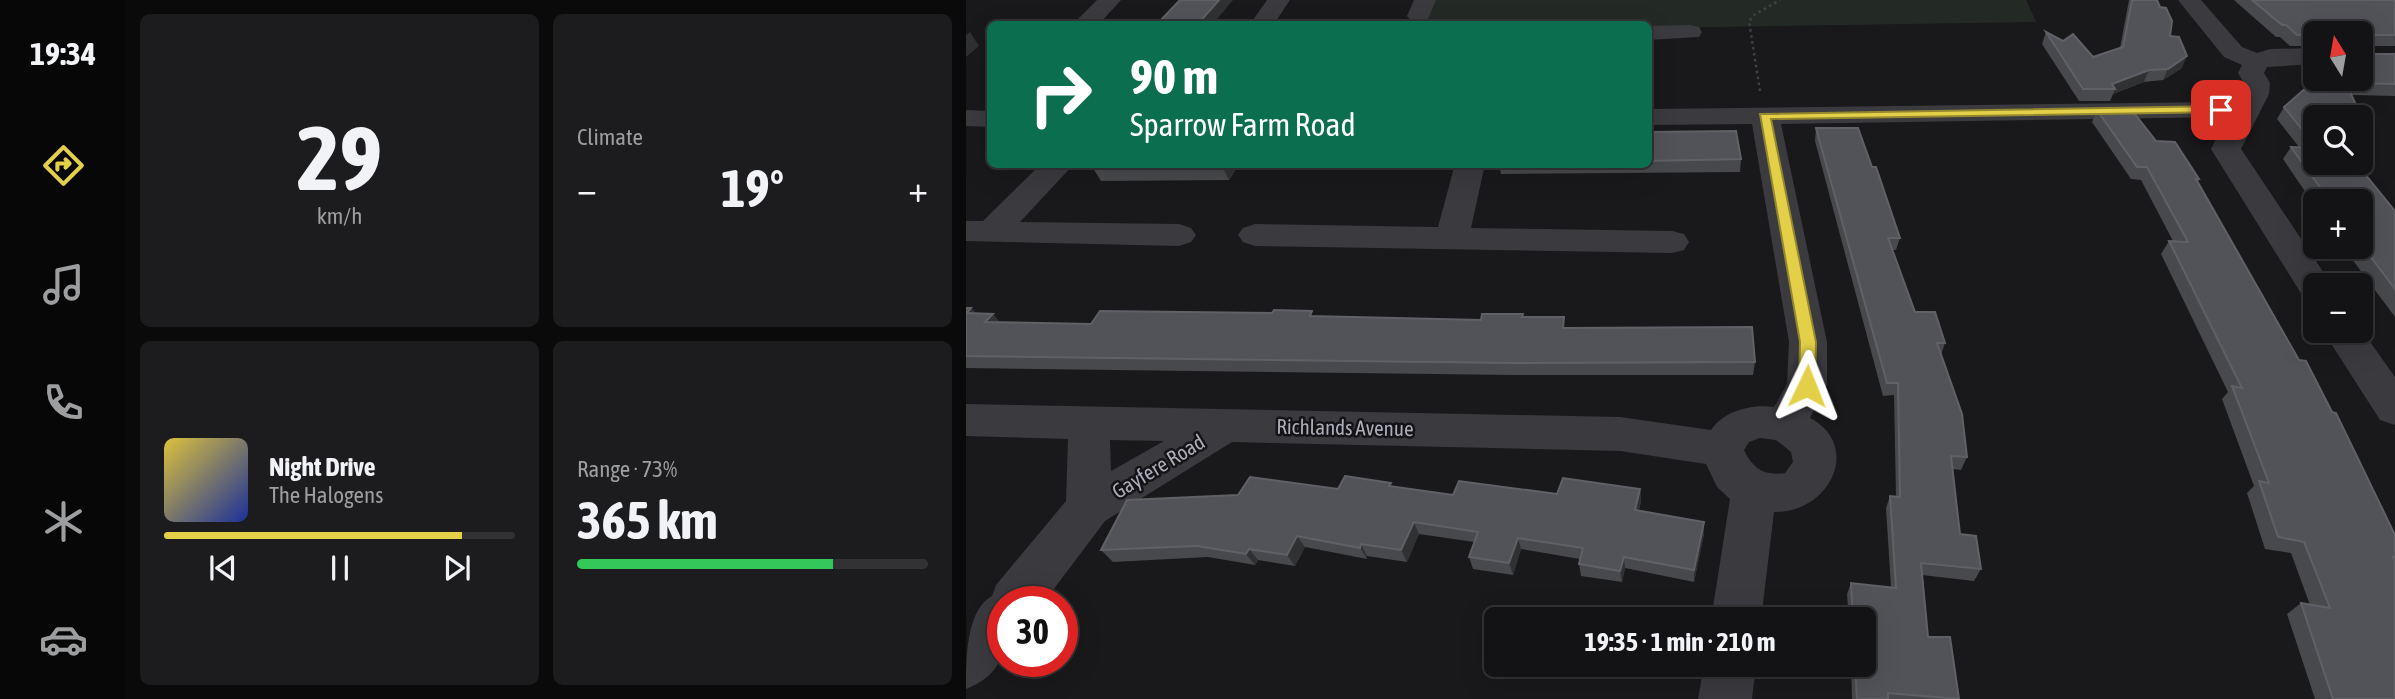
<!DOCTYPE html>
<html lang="en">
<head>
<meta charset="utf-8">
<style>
  :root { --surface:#131214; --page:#1c1b1d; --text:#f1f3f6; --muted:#9d9ea0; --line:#323234; --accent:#e3d048 }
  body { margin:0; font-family:"Asap Condensed",sans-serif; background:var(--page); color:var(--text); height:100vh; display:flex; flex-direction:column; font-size:26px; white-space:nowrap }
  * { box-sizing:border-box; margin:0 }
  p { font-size:23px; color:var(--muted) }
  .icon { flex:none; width:38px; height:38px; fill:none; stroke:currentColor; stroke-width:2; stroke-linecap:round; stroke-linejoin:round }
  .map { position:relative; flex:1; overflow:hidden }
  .panel { display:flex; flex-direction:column; gap:14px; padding:14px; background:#0a0a0b; width:840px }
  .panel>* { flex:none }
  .guide { position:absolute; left:21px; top:21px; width:665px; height:147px; border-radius:10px; box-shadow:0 7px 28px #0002,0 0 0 2px var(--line); background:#0b6e4f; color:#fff; overflow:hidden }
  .needle { width:46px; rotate:349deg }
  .tools { position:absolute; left:1337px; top:21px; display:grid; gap:14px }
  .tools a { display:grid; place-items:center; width:70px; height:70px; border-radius:10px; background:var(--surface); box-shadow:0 7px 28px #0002,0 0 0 2px var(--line); font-size:35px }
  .speed { position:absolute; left:21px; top:586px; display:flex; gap:14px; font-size:35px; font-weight:700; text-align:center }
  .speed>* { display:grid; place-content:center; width:91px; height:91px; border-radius:50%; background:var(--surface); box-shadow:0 7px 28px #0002,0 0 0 2px var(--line); line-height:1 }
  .speed .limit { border:10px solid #d22; background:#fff; color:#111 }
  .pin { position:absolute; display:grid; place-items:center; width:60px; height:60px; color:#fff; margin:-30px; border-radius:14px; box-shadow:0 4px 10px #0006 }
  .me { position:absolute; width:77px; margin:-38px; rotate:2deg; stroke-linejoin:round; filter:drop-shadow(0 0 5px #0008) }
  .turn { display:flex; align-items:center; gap:24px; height:147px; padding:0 28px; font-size:32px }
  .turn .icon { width:91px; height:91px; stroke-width:2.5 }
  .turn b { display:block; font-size:49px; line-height:60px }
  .big { font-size:52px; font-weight:700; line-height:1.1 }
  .panel .tile { flex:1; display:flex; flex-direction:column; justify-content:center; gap:10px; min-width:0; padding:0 24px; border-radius:10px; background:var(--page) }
  .panel .dial { align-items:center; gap:0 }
  .dial b { font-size:91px; line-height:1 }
  .song { display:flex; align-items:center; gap:21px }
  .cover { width:84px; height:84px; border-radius:10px; background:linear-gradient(135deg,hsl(50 70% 55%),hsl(230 70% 35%)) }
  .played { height:7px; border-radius:4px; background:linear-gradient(90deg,var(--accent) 85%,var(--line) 85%) }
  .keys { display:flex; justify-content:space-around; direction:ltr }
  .heat { display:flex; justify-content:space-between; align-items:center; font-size:38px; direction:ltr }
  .charge { height:10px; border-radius:5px; background:linear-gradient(90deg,#34c759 73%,var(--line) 0) }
  .panel .tiles { flex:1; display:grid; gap:14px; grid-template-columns:repeat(2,1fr) }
  .trip { position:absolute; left:518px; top:607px; width:392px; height:70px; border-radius:10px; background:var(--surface); box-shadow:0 7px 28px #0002,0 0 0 2px var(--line); font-weight:700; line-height:70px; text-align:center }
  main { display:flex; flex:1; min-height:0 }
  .dock { display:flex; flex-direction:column; width:126px; justify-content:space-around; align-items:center; background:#080708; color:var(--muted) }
  .dock .icon { width:49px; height:49px }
  .dock .current { color:var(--accent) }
  .dock b { font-size:32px; color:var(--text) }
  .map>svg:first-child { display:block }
</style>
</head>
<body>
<main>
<nav class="dock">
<b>19:34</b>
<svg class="icon current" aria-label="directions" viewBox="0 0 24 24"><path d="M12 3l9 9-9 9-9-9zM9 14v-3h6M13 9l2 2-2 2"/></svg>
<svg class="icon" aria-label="music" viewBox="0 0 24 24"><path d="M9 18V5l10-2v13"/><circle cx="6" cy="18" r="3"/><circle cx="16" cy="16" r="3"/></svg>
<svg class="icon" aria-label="phone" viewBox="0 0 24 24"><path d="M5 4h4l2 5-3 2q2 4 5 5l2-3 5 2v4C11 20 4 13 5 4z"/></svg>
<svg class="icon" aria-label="climate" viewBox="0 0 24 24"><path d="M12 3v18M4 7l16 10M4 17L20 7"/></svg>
<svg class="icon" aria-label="car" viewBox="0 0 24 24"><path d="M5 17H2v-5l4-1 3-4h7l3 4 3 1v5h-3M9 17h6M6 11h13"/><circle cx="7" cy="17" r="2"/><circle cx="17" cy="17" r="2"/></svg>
</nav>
<section class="panel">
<div class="tiles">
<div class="tile dial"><b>29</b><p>km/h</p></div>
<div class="tile"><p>Climate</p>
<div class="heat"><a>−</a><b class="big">19°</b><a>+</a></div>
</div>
<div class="tile">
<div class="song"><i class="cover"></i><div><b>Night Drive</b><p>The Halogens</p></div></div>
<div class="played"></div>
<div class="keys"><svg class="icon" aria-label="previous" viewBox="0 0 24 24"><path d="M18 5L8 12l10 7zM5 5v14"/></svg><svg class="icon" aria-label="pause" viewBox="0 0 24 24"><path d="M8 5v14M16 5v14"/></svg><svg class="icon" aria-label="next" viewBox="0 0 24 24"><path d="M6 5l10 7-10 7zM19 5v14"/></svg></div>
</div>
<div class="tile"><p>Range · 73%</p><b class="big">365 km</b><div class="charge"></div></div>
</div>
</section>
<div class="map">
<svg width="1429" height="699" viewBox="0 0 1429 699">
  <rect width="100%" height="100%" fill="#19181a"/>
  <polygon fill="#232a25" points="468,0 1060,0 1070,22 683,28 682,24 457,24"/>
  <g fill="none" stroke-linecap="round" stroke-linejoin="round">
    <polyline stroke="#404046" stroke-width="2.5" stroke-dasharray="2.5 3.5" stroke-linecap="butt" points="794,91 783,21 788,15 814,0"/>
    <g fill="#3a3a3f" fill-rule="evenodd">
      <polygon points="131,0 155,0 133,24 110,24 113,18"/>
      <polygon points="301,0 324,0 308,24 284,24"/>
      <polygon points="448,0 470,0 461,21 445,21 441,16"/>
      <path d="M 1212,0 L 1235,0 L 1276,47 L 1291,53 L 1304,49 L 1349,48 L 1349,64 L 1301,67 L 1298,73 L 1304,83 L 1303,94 L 1275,149 L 1366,285 L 1349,285 L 1349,298 L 1336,295 L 1245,149 L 1261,117 L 815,124 L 861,342 L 861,385 L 844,418 C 896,445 865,513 808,512 L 795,620 L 745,620 L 764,499 L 751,487 L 740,464 L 654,451 L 266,442 L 139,521 L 78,602 L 37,602 C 37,644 45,671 0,689 C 0,659 0,610 26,596 L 30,585 L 100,501 L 102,439 L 0,436 L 0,404 L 654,417 L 745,430 C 758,411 785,404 808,407 L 821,384 L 823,342 L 786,124 L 682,125 L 682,109 L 1255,102 L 1272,99 L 1278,83 L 1272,73 L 1276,65 L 1258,57 ZM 794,438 L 810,440 L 825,452 L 827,462 L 819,473 C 798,476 787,469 778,450 L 783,442 ZM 144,440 L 198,441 L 145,471 Z"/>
      <polygon points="724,25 733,27 736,32 733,37 682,40 682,26"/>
      <polygon points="0,110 24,111 24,127 0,126"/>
      <polygon points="75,164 108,164 54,222 213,224 225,228 230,235 225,242 213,246 0,241 0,221 17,221"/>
      <polygon points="489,164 519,164 505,228 706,231 718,234 723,242 718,250 706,253 289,246 277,242 272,235 277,228 289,224 472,227"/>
      <polygon points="1395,329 1429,377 1429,425 1414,420 1357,331"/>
      <polygon points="738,665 790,665 786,699 732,699"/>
    </g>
  </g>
  <g fill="#48494c">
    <polygon points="1163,0 1191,0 1216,68 1197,80 1178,82 1147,94 1144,101 1113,101 1076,44 1080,32 1127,57 1154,48"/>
    <polygon points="1268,0 1429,0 1429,46 1401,46 1401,54 1429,54 1429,96 1385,95 1400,127 1395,135 1395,117 1349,117 1349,163 1429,211 1429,317 1377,247 1395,247 1395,201 1349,201 1349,206 1317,159 1325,147 1333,147 1311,119 1318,107 1345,83 1339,81 1336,67 1342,56 1349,55 1349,79 1395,79 1395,33 1349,33 1349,46 1324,46 1314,37 1310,37"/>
    <polygon points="1131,110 1190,141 1233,179 1232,182 1429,535 1429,699 1349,699 1321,614 1335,603 1344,605 1325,553 1299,549 1281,493 1288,486 1256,399 1262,392 1195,254 1203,241 1207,241 1175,180 1165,179 1126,122"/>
    <polygon points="850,128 906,167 934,238 930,250 926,250 949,312 979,343 975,355 1001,457 995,470 987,469 994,534 1015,569 1008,581 956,575 962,637 993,699 886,699 885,665 898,665 898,620 883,620 881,594 885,583 925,587 920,508 924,496 930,497 928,395 917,396 849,141"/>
    <polygon points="682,132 775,159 774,172 535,174 533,164 682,164"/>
    <polygon points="1395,143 1400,149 1395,156"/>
    <polygon points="273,164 263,180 135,181 127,168"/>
    <polygon points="0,308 5,308 10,313 34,323 125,324 349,316 515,320 557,314 557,317 600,328 789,362 787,375 549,375 0,368"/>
    <polygon points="427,487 487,495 591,494 674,489 675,501 673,510 738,522 738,534 728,582 659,568 656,582 615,576 613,564 614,559 555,549 547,575 507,569 503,557 508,542 453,534 441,562 401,556 401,559 339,547 329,566 292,560 289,565 242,557 147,562 135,550 272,495"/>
  </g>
  <g fill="#303133">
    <polygon points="253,0 267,0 247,24 232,24"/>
    <polygon points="4,32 13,46 0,57 0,35"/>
    <polygon points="1221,56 1216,68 1197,80 1202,69"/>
    <polygon points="1183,70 1178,82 1147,94 1149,89 1146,84"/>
    <polygon points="259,164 273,164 263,180 257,168"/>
    <polygon points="5,308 17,321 1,313"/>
    <polygon points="27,314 38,327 19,322"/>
    <polygon points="674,489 675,501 670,521 669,510"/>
    <polygon points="448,522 453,534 441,562 435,550"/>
    <polygon points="738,522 738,534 728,582 728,570"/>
    <polygon points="331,536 339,547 329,566 321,555"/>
    <polygon points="552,538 555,549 547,575 543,563"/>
    <polygon points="395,544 401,556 401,559 394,548"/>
    <polygon points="283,549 292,560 289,565 280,554"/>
    <polygon points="658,557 659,568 656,582 654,571"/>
  </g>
  <g fill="#525358" stroke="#606167" stroke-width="2">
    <polygon points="214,0 253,0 232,24 191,24"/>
    <polygon points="1166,0 1191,0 1194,7 1200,8 1206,21 1204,36 1213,37 1221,56 1202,69 1183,70 1146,84 1149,89 1117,89 1080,32 1097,41 1107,34 1127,57 1157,47"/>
    <polygon points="1286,0 1429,0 1429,35 1400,35 1401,54 1429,54 1429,84 1380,83 1400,127 1395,126 1395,117 1349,117 1349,146 1318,107 1350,79 1395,79 1395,33 1349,33 1349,34 1331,35 1320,25 1316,25"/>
    <polygon points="1349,55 1349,70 1346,69 1342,56"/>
    <polygon points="1165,109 1190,141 1209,142 1233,179 1230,179 1333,360 1340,361 1366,412 1370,413 1429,535 1429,557 1427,557 1429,561 1429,699 1367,699 1335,603 1364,608 1338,542 1312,537 1293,481 1303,483 1266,386 1276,388 1203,241 1222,242 1181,167 1171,167 1131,110"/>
    <polygon points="850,128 892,128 906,167 910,167 934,238 922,238 949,312 969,312 979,343 971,343 996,414 1001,457 985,456 994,534 1010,536 1015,569 955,563 962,637 984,637 993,699 922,693 922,699 891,699 889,665 898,665 898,620 887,620 885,583 930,588 924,496 934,497 932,383 921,383"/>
    <polygon points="770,131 775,159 682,161 682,132"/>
    <polygon points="1395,143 1400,149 1395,149"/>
    <polygon points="1325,147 1349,148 1349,163 1390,163 1429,211 1429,289 1395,244 1395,201 1364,201"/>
    <polygon points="130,164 259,164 257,168 127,168"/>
    <polygon points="0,308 5,308 1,313 27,314 19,322 125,324 134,311 306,313 308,310 346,311 344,316 515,320 516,314 557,314 556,317 598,317 597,328 786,327 789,362 546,363 0,356"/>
    <polygon points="379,476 425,483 423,486 487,495 493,481 591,494 597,478 674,489 669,510 738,522 728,570 658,557 654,571 613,564 617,548 552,538 543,563 503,557 512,532 448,522 435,550 395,544 394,548 331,536 321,555 283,549 280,554 231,546 135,550 161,500 272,495 284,477 372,489"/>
  </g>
  <polygon fill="#e3d048" stroke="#94872f" stroke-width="2" points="1255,106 1260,110 1259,112 805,119 850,342 849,386 841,392 835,390 833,386 834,342 794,114"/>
  <g text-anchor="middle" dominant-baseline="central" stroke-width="5" stroke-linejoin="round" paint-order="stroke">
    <g font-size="21" fill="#acadb9" stroke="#141315">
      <text transform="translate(379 427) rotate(1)">Richlands Avenue</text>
      <text transform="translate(192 466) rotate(-31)">Gayfere Road</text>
    </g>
  </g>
</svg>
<div class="tools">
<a><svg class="needle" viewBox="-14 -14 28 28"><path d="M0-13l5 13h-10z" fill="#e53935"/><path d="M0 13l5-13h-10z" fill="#9d9ea0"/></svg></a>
<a><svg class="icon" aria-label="search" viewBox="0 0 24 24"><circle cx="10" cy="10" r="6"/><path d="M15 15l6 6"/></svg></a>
<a>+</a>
<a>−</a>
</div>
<div class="speed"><div class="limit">30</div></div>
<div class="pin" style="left:1255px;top:110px;background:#d93025"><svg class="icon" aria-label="arrive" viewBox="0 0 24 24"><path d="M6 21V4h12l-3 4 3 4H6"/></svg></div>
<svg class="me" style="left:841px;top:386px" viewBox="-20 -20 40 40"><path d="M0-17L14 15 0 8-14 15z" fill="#e3d048" stroke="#fff" stroke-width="4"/></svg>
<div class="trip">19:35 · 1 min · 210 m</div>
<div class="guide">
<div class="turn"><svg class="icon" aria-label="right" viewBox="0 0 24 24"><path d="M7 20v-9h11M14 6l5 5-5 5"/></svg><div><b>90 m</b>Sparrow Farm Road</div></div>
</div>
</div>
</main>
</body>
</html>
